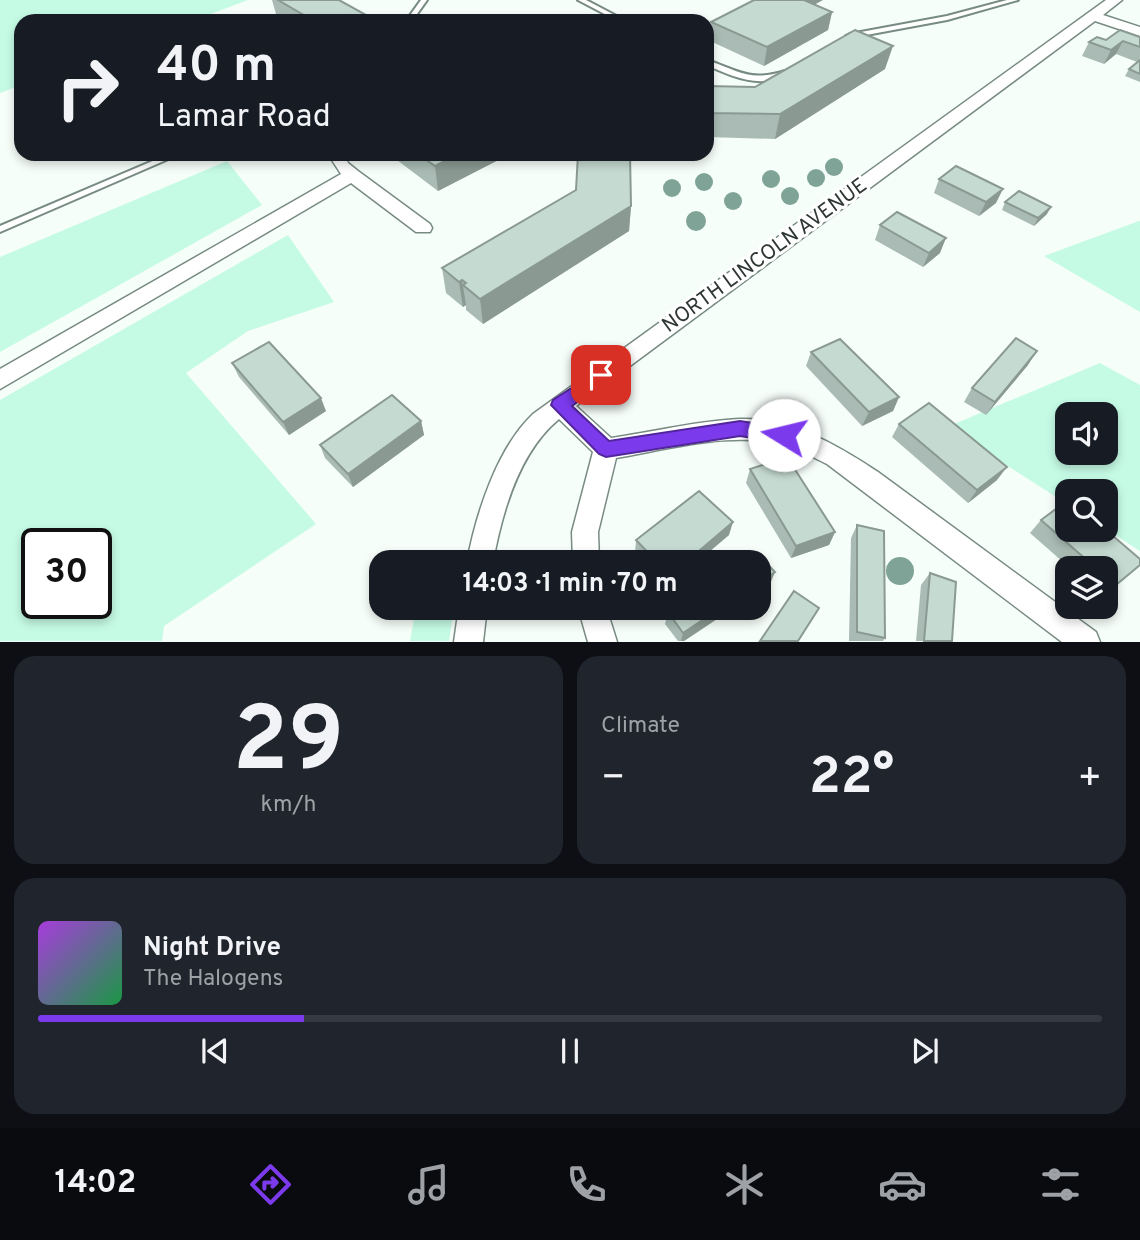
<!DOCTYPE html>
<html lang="en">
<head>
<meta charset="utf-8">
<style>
  :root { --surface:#171b24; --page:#20242c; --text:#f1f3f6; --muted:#9ea1a6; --line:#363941; --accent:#7c3aed }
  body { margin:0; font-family:Overpass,sans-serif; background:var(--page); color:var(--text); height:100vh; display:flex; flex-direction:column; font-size:26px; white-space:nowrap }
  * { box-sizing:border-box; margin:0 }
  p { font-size:23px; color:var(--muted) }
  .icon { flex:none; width:38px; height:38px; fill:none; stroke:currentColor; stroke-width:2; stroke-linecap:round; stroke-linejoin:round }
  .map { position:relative; height:642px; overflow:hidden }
  .side { display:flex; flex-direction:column; gap:14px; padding:14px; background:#0d0f14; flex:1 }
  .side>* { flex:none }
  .top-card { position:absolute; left:14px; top:14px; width:700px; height:147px; border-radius:21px; box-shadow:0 4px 10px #0003; background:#171b24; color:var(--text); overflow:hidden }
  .controls { position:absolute; left:1055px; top:402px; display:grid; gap:14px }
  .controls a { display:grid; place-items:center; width:63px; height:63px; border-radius:14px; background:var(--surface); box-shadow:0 4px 10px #0003; font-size:35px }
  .speed { position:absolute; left:21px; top:528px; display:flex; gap:14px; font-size:35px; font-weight:700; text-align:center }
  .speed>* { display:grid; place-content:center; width:91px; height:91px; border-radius:50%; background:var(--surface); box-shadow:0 4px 10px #0003; line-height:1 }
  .speed .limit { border:4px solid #111; border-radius:10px; background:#fff; color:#111 }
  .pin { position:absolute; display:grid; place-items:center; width:60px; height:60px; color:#fff; margin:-30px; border-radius:14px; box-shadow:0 4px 10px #0006 }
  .me { position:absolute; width:77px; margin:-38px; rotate:279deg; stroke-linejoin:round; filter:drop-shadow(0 0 5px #0008) }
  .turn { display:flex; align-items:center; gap:24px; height:147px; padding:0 28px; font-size:32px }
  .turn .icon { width:91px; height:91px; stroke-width:2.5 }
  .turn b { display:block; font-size:49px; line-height:60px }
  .big { font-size:52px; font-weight:700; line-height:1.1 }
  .side .widget { flex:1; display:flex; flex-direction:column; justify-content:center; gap:10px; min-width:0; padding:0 24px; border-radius:21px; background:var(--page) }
  .side .dial { align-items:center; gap:0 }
  .dial b { font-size:91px; line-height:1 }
  .song { display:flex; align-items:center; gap:21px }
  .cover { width:84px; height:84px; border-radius:10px; background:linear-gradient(135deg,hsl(280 70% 55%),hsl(140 70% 35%)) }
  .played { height:7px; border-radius:4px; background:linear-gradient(90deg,var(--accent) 25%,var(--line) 25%) }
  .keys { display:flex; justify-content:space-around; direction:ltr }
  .heat { display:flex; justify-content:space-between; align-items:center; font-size:38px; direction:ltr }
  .side .tiles { flex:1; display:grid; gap:14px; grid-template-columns:1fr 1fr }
  .widget:last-child { grid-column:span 2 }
  .trip { position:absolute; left:369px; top:550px; width:402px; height:70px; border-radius:21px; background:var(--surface); box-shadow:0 4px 10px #0003; font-weight:700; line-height:70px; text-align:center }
  .tab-bar { display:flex; height:112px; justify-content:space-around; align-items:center; background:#090b0e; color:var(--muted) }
  .tab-bar .icon { width:49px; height:49px }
  .tab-bar .selected { color:var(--accent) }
  .tab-bar b { font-size:32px; color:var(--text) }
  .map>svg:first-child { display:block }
</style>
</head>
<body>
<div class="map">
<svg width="1140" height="642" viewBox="0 0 1140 642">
  <rect width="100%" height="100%" fill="#f6fefa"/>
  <g fill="#c5fbe5" fill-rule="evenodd">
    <polygon points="0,0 248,0 192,21 21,21 21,85 0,93"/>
    <polygon points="227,161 262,205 0,352 0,257"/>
    <polygon points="1140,221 1140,312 1044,256 1139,221"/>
    <path d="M 288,235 L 334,302 L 248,331 L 186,373 L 316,524 L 164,626 L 162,641 L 0,641 L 0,400 ZM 37,544 L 96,544 L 96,604 L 37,604 Z"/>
    <path d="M 1100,363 L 1140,385 L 1140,551 L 1106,529 L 1106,492 L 1068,492 L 1067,504 L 947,427 ZM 1068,415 L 1106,415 L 1106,453 L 1068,453 Z"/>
    <polygon points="416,607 454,607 449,641 410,641"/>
  </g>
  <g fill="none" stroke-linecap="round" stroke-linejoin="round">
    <defs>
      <g id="service">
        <polygon points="421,0 427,0 412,21 406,21"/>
        <polygon points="578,0 586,0 626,21 618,21"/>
        <polygon points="1007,0 1018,0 947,20 850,38 846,36 850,34 947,16"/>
        <path d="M 707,60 C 739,71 750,82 785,71 L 789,73 C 763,90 732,77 707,65 Z"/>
        <polygon points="169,154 180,154 0,232 0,226"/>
      </g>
      <g id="minor">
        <path d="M 1106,0 L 1122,0 L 1103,15 L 1140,27 L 1140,36 L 1095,21 L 576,406 L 611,438 C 653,432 696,421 739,419 C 790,417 837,445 878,472 L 1096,632 L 1100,642 L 1062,642 L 827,464 C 816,459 805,452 793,448 C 741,428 670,449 616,458 L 598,532 L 599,562 L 573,562 L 572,532 L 593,452 L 559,419 C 519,452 502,512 493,562 L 467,562 C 476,514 497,448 533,414 Z"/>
        <polygon points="328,154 344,154 348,163 358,171 430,224 432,228 430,232 416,232 351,183 0,389 0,369 341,174"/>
        <polygon points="459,607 487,607 483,642 454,642"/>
        <polygon points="578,607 606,607 617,642 588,642"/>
      </g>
    </defs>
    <use href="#service" stroke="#788b83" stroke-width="4"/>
    <use href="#minor" stroke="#788b83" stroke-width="3"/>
    <use href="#service" fill="#fff" fill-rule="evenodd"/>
    <use href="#minor" fill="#fff" fill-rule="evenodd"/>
  </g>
  <g fill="#7fa497">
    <circle cx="834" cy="167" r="9"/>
    <circle cx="816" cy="178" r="9"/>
    <circle cx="771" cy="179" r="9"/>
    <circle cx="704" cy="182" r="9"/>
    <circle cx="672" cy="188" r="9"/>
    <circle cx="790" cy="196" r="9"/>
    <circle cx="733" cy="201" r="9"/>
    <circle cx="696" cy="221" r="10"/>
    <circle cx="900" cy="571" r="14"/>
  </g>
  <g fill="#a9bbb4">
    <polygon points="272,0 339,0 369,21 287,21 276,14"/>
    <polygon points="815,4 832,12 828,30 764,66 708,40 711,22"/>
    <polygon points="1140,37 1140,82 1125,76 1129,69 1137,62 1116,54 1104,64 1082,56 1089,42"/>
    <polygon points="885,69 775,139 707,137 707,86 755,87"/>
    <polygon points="389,154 510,154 438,191"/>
    <polygon points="576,154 639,154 634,157 630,157 631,206 629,231 483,324 466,310 466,305 463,307 446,293 442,268 576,190 578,155"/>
    <polygon points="939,179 996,203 979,216 934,193"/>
    <polygon points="1005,202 1047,214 1034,226 1002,210"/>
    <polygon points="880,225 940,253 923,267 875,240"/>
    <polygon points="811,352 899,397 893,411 862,426 806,366"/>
    <polygon points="232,363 326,411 289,435 239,377"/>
    <polygon points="1028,365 986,415 964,402 972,388"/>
    <polygon points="421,421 424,435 353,487 325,458 320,445"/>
    <polygon points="899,424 997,480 968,503 892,437"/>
    <polygon points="750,469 835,532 829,545 791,558 746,483"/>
    <polygon points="1041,520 1140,565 1106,594 1106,569 1071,569 1030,533"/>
    <polygon points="857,525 885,638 883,641 849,641 851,538"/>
    <polygon points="729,535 697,562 643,562 635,553 636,540"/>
    <polygon points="930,573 952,641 916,641 921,585"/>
    <polygon points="735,607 684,641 678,641 665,624 668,612"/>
  </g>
  <g fill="#8a9992">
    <polygon points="805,0 823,0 803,11"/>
    <polygon points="832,12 828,30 764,66 767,47"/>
    <polygon points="368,16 369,21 355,21"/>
    <polygon points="1123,41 1116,54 1104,64 1111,50"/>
    <polygon points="893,46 885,69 775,139 780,114"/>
    <polygon points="459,154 510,154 438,191 435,166"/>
    <polygon points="1003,189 996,203 979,216 986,202"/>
    <polygon points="631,206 629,231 483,324 480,299"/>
    <polygon points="1051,207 1047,214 1034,226 1038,218"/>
    <polygon points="946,238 940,253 923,267 929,253"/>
    <polygon points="462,280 466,305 463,307 459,282"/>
    <polygon points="1037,351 1028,365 986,415 995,402"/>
    <polygon points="899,397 893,411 862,426 869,412"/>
    <polygon points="321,398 326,411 289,435 283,422"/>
    <polygon points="421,421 424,435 353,487 348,474"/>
    <polygon points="1007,467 997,480 968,503 977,490"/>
    <polygon points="733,522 729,535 697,562 686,562"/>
    <polygon points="835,532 829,545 791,558 796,546"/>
    <polygon points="775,572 770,584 760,591 760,582"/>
    <polygon points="722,607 735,607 684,641 681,641 683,633"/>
  </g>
  <g fill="#c5dad1" stroke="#8a9992" stroke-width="2">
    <polygon points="278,0 339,0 368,16 355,21 314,21"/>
    <polygon points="754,0 804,0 832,12 767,47 711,22"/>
    <polygon points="855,30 893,46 780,114 707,113 707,86 755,87"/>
    <polygon points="1120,30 1140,37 1140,47 1123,41 1111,50 1089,42 1097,37 1106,40"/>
    <polygon points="1140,60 1140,74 1129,69"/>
    <polygon points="418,154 459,154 435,166"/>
    <polygon points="578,154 630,154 631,206 480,299 463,285 466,283 462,280 459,282 442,268 576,190"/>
    <polygon points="956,166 1003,189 986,202 939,179"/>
    <polygon points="1019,191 1051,207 1038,218 1005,202"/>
    <polygon points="897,212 946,238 929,253 880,225"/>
    <polygon points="1016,338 1037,351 995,402 972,388"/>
    <polygon points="840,339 899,397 869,412 811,352"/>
    <polygon points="269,342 321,398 283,422 232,363"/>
    <polygon points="392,395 421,421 348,474 320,445"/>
    <polygon points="929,403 1007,467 977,490 899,424"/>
    <polygon points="787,457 835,532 796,546 750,469"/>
    <polygon points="699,491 733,522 686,562 657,562 636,540"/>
    <polygon points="1068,500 1068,530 1106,530 1140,559 1140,565 1116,585 1106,577 1106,569 1097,569 1041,520"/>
    <polygon points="857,525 884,531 885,638 857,632"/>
    <polygon points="758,554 775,572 760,582 760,562 746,562"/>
    <polygon points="930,573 956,582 952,641 924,641"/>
    <polygon points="794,591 819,608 798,641 760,641"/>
    <polygon points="675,607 722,607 683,633 668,612"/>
  </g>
  <polygon fill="#7c3aed" stroke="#51269a" stroke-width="2" points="601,369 607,371 609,375 607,380 572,406 609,441 740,421 784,428 790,430 793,435 790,440 784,443 740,436 606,457 599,454 551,405 553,400"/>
  <g text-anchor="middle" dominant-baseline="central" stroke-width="6" stroke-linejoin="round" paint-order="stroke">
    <g font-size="21" fill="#2f3734" stroke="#fff">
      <text transform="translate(765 256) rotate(-36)">NORTH LINCOLN AVENUE</text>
    </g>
  </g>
</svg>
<div class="controls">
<a><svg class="icon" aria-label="sound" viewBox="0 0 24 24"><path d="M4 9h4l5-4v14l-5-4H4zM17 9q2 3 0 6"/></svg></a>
<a><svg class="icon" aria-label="search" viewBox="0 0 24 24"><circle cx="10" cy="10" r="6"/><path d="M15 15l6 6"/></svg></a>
<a><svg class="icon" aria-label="layers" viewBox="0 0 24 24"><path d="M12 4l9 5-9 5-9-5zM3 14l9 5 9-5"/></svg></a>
</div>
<div class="speed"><div class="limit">30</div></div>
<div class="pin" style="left:601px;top:375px;background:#d93025"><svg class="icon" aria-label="arrive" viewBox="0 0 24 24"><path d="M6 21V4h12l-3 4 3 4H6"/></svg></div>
<svg class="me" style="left:784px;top:435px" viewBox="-20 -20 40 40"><circle r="19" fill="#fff"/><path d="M0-13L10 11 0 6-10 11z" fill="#7c3aed"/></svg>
<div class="trip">14:03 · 1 min · 70 m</div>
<div class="top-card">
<div class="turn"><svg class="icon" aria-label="right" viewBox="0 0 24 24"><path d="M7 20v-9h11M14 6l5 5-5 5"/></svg><div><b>40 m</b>Lamar Road</div></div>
</div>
</div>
<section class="side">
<div class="tiles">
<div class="widget dial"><b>29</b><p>km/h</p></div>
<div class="widget"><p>Climate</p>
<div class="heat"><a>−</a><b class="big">22°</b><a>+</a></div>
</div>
<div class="widget">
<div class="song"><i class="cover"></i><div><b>Night Drive</b><p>The Halogens</p></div></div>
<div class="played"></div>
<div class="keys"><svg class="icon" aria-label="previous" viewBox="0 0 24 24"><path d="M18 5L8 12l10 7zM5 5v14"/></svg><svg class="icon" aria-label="pause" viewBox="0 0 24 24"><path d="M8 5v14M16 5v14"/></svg><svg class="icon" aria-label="next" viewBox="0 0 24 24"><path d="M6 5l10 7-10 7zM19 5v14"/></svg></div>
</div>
</div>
</section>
<nav class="tab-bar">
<b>14:02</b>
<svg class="icon selected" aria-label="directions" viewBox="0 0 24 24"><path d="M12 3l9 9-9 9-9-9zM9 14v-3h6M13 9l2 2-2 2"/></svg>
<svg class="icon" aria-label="music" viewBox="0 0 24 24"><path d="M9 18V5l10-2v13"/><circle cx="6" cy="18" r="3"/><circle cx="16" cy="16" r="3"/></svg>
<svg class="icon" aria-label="phone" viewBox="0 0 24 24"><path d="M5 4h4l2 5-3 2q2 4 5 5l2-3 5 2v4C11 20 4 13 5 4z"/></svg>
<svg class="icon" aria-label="climate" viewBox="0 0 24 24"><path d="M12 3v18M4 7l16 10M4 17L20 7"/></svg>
<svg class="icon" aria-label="car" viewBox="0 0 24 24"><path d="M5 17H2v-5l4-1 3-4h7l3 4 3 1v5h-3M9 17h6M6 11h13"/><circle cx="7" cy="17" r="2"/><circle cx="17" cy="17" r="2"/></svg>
<svg class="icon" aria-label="filters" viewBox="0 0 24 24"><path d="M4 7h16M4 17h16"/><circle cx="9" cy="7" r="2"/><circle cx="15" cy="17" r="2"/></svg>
</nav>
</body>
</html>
